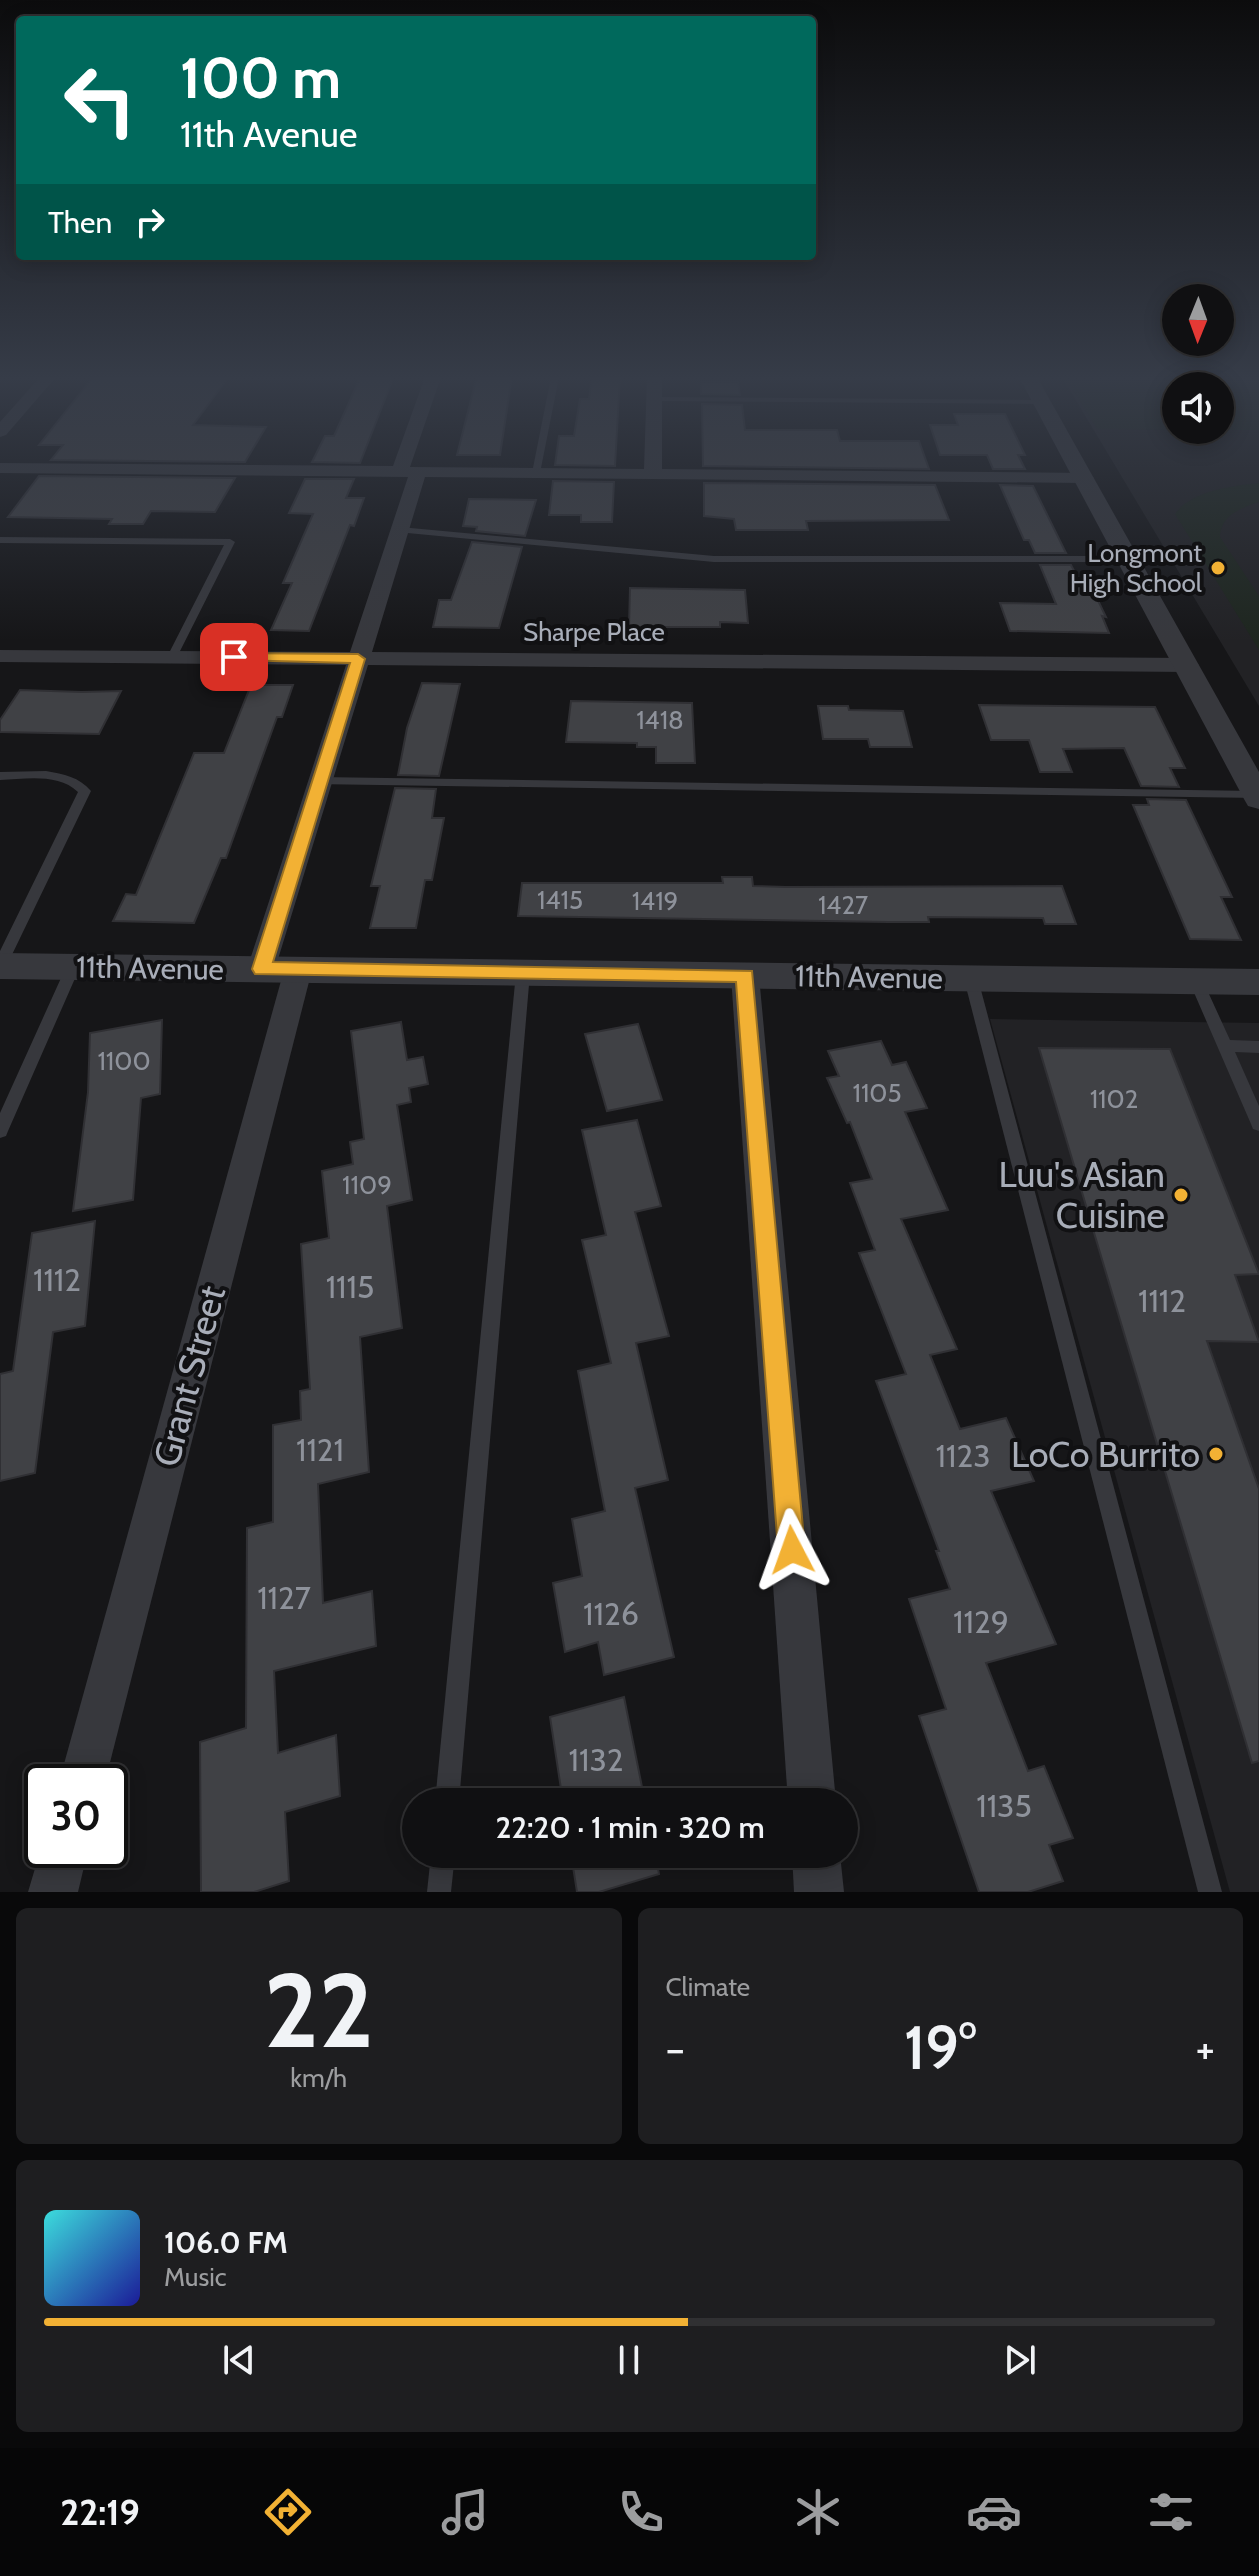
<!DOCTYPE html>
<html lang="en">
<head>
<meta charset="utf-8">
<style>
  :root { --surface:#101012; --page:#1e1e20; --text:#f1f3f6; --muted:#9c9d9f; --line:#303032; --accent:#f2b134 }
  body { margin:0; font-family:Cabin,sans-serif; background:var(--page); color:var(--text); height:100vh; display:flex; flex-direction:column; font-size:30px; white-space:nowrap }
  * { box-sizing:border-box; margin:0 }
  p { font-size:26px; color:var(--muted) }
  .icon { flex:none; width:44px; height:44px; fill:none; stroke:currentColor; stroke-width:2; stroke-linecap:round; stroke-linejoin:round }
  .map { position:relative; height:1892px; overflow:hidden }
  .side { display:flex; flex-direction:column; gap:16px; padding:16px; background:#09090a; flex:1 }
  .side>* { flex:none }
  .hud { position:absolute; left:16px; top:16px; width:800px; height:244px; border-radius:8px; box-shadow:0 4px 20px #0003,0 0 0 2px var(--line); background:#00695c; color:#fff; overflow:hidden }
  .needle { width:52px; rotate:181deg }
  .tools { position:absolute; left:1162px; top:284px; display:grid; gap:16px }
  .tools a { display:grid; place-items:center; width:72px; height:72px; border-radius:50%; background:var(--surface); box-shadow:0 4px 20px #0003,0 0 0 2px var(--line); font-size:40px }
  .speed { position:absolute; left:24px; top:1764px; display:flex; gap:16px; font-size:40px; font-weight:700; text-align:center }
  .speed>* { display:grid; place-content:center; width:104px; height:104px; border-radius:50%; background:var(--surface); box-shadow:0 4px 20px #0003,0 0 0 2px var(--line); line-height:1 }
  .speed .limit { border:4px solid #111; border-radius:12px; background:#fff; color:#111 }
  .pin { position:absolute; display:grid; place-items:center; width:68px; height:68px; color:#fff; margin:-34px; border-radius:16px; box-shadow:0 4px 12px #0006 }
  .me { position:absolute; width:88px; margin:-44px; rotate:356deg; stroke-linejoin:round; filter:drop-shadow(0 0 6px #0008) }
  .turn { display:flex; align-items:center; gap:28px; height:168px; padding:0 32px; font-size:36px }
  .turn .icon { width:104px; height:104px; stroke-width:2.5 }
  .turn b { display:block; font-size:56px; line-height:68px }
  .then { display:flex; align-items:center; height:76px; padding:0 32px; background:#0003; gap:16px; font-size:30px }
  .big { font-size:60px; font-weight:600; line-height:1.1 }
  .side .widget { flex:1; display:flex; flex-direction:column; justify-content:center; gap:12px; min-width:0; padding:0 28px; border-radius:12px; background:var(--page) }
  .side .dial { align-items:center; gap:0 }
  .dial b { font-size:104px; line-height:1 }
  .song { display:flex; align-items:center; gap:24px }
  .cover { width:96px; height:96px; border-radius:12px; background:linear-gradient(135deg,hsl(180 70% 55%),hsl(240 70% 35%)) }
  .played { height:8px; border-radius:4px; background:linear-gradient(90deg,var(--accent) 55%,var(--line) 55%) }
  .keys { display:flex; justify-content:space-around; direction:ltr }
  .heat { display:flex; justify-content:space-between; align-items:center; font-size:44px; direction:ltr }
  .side .tiles { flex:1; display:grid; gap:16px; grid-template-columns:1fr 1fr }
  .widget:last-child { grid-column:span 2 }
  .trip { position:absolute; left:402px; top:1788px; width:456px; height:80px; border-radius:40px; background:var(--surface); box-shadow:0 4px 20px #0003,0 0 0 2px var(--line); font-weight:600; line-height:80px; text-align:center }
  .tabs { display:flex; height:128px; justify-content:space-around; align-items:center; background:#060607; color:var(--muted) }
  .tabs .icon { width:56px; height:56px }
  .tabs .active { color:var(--accent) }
  .tabs b { font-size:36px; color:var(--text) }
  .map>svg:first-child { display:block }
</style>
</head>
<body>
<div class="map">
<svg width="1259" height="1892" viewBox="0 0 1259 1892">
  <rect width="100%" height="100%" fill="#161618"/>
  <g fill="#222225" fill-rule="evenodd">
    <path d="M 1062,377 L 1259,377 L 1259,706 ZM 1176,386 L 1220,386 L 1220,430 L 1176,430 Z"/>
    <polygon points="990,1019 1259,1023 1259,1892 1230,1892"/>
  </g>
  <g fill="#1e261f">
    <polygon points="1065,377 1259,377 1259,430 1212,430 1220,430 1220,386 1176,386 1176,430 1097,429"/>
    <path d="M 1259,483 L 1259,502 C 1241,508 1221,515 1220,537 L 1259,596 L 1259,650 L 1175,514 C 1192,490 1233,486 1259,483 Z"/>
  </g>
  <g fill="#404145" stroke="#303034" stroke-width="2">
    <polygon points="94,376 228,378 193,425 266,427 245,462 51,460 63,445 39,445"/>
    <polygon points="361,376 394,376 360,463 312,462 325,436 334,436"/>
    <polygon points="477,376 512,376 500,455 457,455"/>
    <polygon points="592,376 620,376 615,466 555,465 559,436 574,436 580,399 589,399"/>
    <polygon points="701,382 738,382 740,395 701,394"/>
    <polygon points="702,404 742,405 745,430 837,430 840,441 919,441 929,469 703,466"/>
    <polygon points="954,414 1005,414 1025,455 1018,455 1025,469 993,469 987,455 940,455 930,425 958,425"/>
    <polygon points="39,476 235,478 215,512 151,511 143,524 109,524 112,519 8,517"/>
    <polygon points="305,479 354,479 346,498 364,498 354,526 350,525 309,631 271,630 292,583 283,583 313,514 289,513"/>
    <polygon points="553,481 614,482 612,522 581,522 581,515 549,515"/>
    <polygon points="704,483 935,485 949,520 806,521 808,530 736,530 734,519 704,516"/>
    <polygon points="1000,485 1033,486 1066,553 1035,553 1029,540 1024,540"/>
    <polygon points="469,499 536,500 525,536 476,531 477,527 463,526"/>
    <polygon points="472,542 522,547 499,628 433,627 439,600 451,600"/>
    <polygon points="1040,565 1071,565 1082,586 1091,586 1106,617 1102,616 1109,633 1010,631 1000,603 1056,604"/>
    <polygon points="630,588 745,590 748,623 720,622 720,627 629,627"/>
    <polygon points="422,683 460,684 439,776 398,775 407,728"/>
    <polygon points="251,685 293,685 282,717 277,717 226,858 221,858 194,923 113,921 126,894 136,895 194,753 224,753"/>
    <polygon points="20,690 82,692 121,691 99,734 0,732 0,720"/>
    <polygon points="571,701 692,703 695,763 656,763 656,747 637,747 637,743 566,742"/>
    <polygon points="979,705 1155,707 1185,768 1170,768 1179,787 1141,786 1124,748 1063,749 1072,772 1040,772 1029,740 991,740"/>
    <polygon points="818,706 848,706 849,710 903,711 912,747 870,747 868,739 823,739"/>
    <polygon points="395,788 436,789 432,818 444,818 432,880 425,880 416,928 370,928 380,886 371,886"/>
    <polygon points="1147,799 1186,800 1232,897 1221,897 1241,940 1190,939 1133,805 1149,805"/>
    <polygon points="722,877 752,877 753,886 786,887 1062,886 1076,924 1045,924 1043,918 928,917 929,922 888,922 518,916 522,883 723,883"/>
    <polygon points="162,1020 160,1094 141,1098 133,1200 73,1211 88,1092 90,1033"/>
    <polygon points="401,1022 407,1060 423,1057 428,1084 409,1088 411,1102 397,1105 412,1200 387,1206 402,1328 360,1337 369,1472 318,1484 323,1603 372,1591 376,1646 274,1671 278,1753 336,1735 340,1796 285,1812 289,1881 254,1892 201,1892 200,1742 246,1728 247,1528 273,1522 273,1425 301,1420 300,1391 310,1389 301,1244 329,1238 322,1171 353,1164 350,1142 364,1139 351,1031"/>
    <polygon points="638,1024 662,1100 607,1111 585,1034"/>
    <polygon points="881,1041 892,1065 906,1062 927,1108 905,1112 948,1210 901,1219 957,1349 930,1355 960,1429 1006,1418 1034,1481 991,1491 1056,1644 986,1663 1028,1771 1044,1766 1073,1838 1049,1845 1063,1881 1028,1892 979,1892 919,1716 946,1709 909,1599 950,1589 936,1551 939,1551 876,1381 906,1374 859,1253 875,1250 850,1183 872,1179 850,1122 847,1123 827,1078 839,1076 828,1051"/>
    <polygon points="1039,1048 1170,1049 1259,1274 1235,1275 1259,1342 1207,1341 1259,1489 1259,1761 1252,1763"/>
    <polygon points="637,1120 661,1206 635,1212 669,1336 636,1343 668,1480 635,1488 674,1657 604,1675 598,1642 565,1652 553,1583 582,1576 572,1519 605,1511 578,1371 611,1363 582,1240 606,1235 582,1130"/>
    <polygon points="95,1221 85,1326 53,1332 35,1473 0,1481 0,1374 13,1371 32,1233"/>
    <polygon points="624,1697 645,1802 563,1802 550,1717"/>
    <polygon points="571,1854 655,1854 659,1874 599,1892 577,1892"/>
  </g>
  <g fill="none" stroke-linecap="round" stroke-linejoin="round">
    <g fill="#37383d" fill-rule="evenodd">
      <polygon points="551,377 559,377 540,473 536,476 532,473"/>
      <polygon points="651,397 1042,400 1046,402 1042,404 654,401 651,401"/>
      <polygon points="400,527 714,556 1129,556 1134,559 1129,562 714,562 397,532 395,530"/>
      <polygon points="0,537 230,539 235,542 177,657 172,660 167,657 224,545 0,543"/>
      <path d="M 46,771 C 64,774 79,777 91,791 L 7,965 L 5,969 L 0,970 L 0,951 L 78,792 C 58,773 26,779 0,780 L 0,772 Z"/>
      <polygon points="318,777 1257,791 1259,792 1259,798 314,784 312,781 314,778"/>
      <polygon points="73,962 78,963 80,967 8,1131 6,1136 0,1138 0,1113 66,967 68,963"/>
      <polygon points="523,968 528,969 530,973 459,1802 435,1802 516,973 518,969"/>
      <polygon points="971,974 976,975 978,979 1222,1892 1198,1892 964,979 966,975"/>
      <polygon points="1196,976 1201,977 1203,981 1230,1040 1259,1041 1259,1053 1235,1052 1259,1106 1259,1131 1253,1129 1251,1124 1189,981 1191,977"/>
      <polygon points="431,1854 455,1854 451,1892 427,1892"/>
    </g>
    <g fill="#37383d" fill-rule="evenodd">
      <polygon points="40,377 56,377 6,435 0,437 0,422"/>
      <polygon points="425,377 441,377 410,467 644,469 647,377 662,377 662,469 1085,473 1094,478 1085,483 425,477 372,652 1188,658 1199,665 1188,672 368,665 275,969 271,977 261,980 251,977 247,969 346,665 0,662 0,650 350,652 408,477 0,473 0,463 393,466"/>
      <polygon points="298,959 308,962 312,970 105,1782 59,1782 284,970 288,962"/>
      <polygon points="745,965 755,968 759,976 836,1802 788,1802 731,976 735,968"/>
      <polygon points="42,1845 42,1850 88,1850 78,1892 28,1892"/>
      <polygon points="792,1854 840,1854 844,1892 794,1892"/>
    </g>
    <g fill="#37383d" fill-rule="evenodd">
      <polygon points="1019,377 1037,377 1259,772 1259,809 1248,806 1244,799"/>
      <polygon points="0,953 1259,969 1259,995 0,979"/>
    </g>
  </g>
  <linearGradient id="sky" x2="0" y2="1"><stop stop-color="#0c0c0d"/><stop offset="0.59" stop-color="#363c48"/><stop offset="1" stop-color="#363c48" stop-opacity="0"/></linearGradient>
  <rect width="1259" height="641" fill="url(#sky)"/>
  <polygon fill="#f2b134" stroke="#9d7322" stroke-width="2" points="234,653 358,654 365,659 273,962 752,971 805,1550 801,1559 792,1563 782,1559 778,1550 736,982 255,974 252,969 350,663 229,660 227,657"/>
  <g fill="#f2b134" stroke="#111113" stroke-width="3">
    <circle cx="1218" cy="568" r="8"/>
    <circle cx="1181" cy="1195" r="8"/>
    <circle cx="1216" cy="1454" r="8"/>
  </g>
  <g text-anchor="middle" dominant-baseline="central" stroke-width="8" stroke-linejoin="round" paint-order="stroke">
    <g font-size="26" fill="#a8adb8" stroke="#111113" text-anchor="end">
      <text x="1202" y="553">Longmont<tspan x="1202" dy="30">High School</tspan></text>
    </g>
    <g font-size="26" fill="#a8adb8" stroke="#111113">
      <text x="594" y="632">Sharpe Place</text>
    </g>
    <g font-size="26" fill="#8e929b">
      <text x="660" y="720">1418</text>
      <text x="560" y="900">1415</text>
      <text x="655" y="901">1419</text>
      <text x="843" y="905">1427</text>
      <text x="124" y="1061">1100</text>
      <text x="877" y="1093">1105</text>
      <text x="1114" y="1099">1102</text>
      <text x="367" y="1185">1109</text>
    </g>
    <g font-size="30" fill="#a8adb8" stroke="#111113">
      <text transform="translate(150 968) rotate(1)">11th Avenue</text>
      <text transform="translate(869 977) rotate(1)">11th Avenue</text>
    </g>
    <g font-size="32" fill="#8e929b">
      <text x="57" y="1279">1112</text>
      <text x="350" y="1286">1115</text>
      <text x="1162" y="1300">1112</text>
      <text x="320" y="1449">1121</text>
      <text x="963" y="1455">1123</text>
      <text x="284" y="1597">1127</text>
      <text x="611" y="1613">1126</text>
      <text x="981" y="1621">1129</text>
      <text x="596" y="1759">1132</text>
      <text x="1004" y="1805">1135</text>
    </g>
    <g font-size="36" fill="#a8adb8" stroke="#111113" text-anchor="end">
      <text x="1165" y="1174">Luu's Asian<tspan x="1165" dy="41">Cuisine</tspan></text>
      <text x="1200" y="1454">LoCo Burrito</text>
    </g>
    <g font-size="36" fill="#a8adb8" stroke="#111113">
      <text transform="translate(189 1376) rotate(-75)">Grant Street</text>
    </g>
  </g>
</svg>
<div class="tools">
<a><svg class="needle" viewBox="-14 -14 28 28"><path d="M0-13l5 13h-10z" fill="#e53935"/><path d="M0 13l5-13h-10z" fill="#9c9d9f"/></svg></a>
<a><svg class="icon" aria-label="sound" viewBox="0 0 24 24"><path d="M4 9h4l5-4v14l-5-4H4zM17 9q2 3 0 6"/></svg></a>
</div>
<div class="speed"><div class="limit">30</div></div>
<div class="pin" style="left:234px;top:657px;background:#d93025"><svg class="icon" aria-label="arrive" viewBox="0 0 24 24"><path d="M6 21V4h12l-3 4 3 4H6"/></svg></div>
<svg class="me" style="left:792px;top:1550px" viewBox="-20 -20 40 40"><path d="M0-17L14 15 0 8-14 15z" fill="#f2b134" stroke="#fff" stroke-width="4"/></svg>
<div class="trip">22:20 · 1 min · 320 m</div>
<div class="hud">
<div class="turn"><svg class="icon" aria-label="left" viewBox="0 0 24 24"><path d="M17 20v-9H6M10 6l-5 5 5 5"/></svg><div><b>100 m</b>11th Avenue</div></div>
<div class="then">Then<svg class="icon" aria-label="right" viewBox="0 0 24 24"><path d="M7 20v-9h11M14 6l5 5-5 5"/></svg></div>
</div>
</div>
<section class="side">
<div class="tiles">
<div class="widget dial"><b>22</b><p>km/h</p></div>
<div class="widget"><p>Climate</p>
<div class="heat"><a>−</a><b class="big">19°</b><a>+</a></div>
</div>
<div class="widget">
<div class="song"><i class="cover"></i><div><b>106.0 FM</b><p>Music</p></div></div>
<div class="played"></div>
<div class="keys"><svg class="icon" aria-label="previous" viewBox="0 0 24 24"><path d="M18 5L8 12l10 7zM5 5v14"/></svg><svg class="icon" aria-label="pause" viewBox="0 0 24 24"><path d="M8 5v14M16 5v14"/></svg><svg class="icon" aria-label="next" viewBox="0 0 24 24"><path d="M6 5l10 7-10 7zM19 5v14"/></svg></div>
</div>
</div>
</section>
<nav class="tabs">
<b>22:19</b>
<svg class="icon active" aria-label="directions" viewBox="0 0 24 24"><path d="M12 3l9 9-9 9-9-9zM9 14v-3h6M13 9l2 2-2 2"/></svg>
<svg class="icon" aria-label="music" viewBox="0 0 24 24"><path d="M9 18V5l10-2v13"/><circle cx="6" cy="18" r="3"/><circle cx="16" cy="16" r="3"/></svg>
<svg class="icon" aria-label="phone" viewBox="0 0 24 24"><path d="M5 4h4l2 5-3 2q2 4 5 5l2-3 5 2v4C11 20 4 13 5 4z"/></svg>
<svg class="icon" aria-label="climate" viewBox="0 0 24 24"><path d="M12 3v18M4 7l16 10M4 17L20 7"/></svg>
<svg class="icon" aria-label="car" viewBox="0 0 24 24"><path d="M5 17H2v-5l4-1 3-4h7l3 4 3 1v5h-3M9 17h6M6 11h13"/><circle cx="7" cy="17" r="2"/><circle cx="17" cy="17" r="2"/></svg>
<svg class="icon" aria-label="filters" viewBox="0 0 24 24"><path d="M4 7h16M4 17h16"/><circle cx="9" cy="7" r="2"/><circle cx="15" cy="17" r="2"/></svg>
</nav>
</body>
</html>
